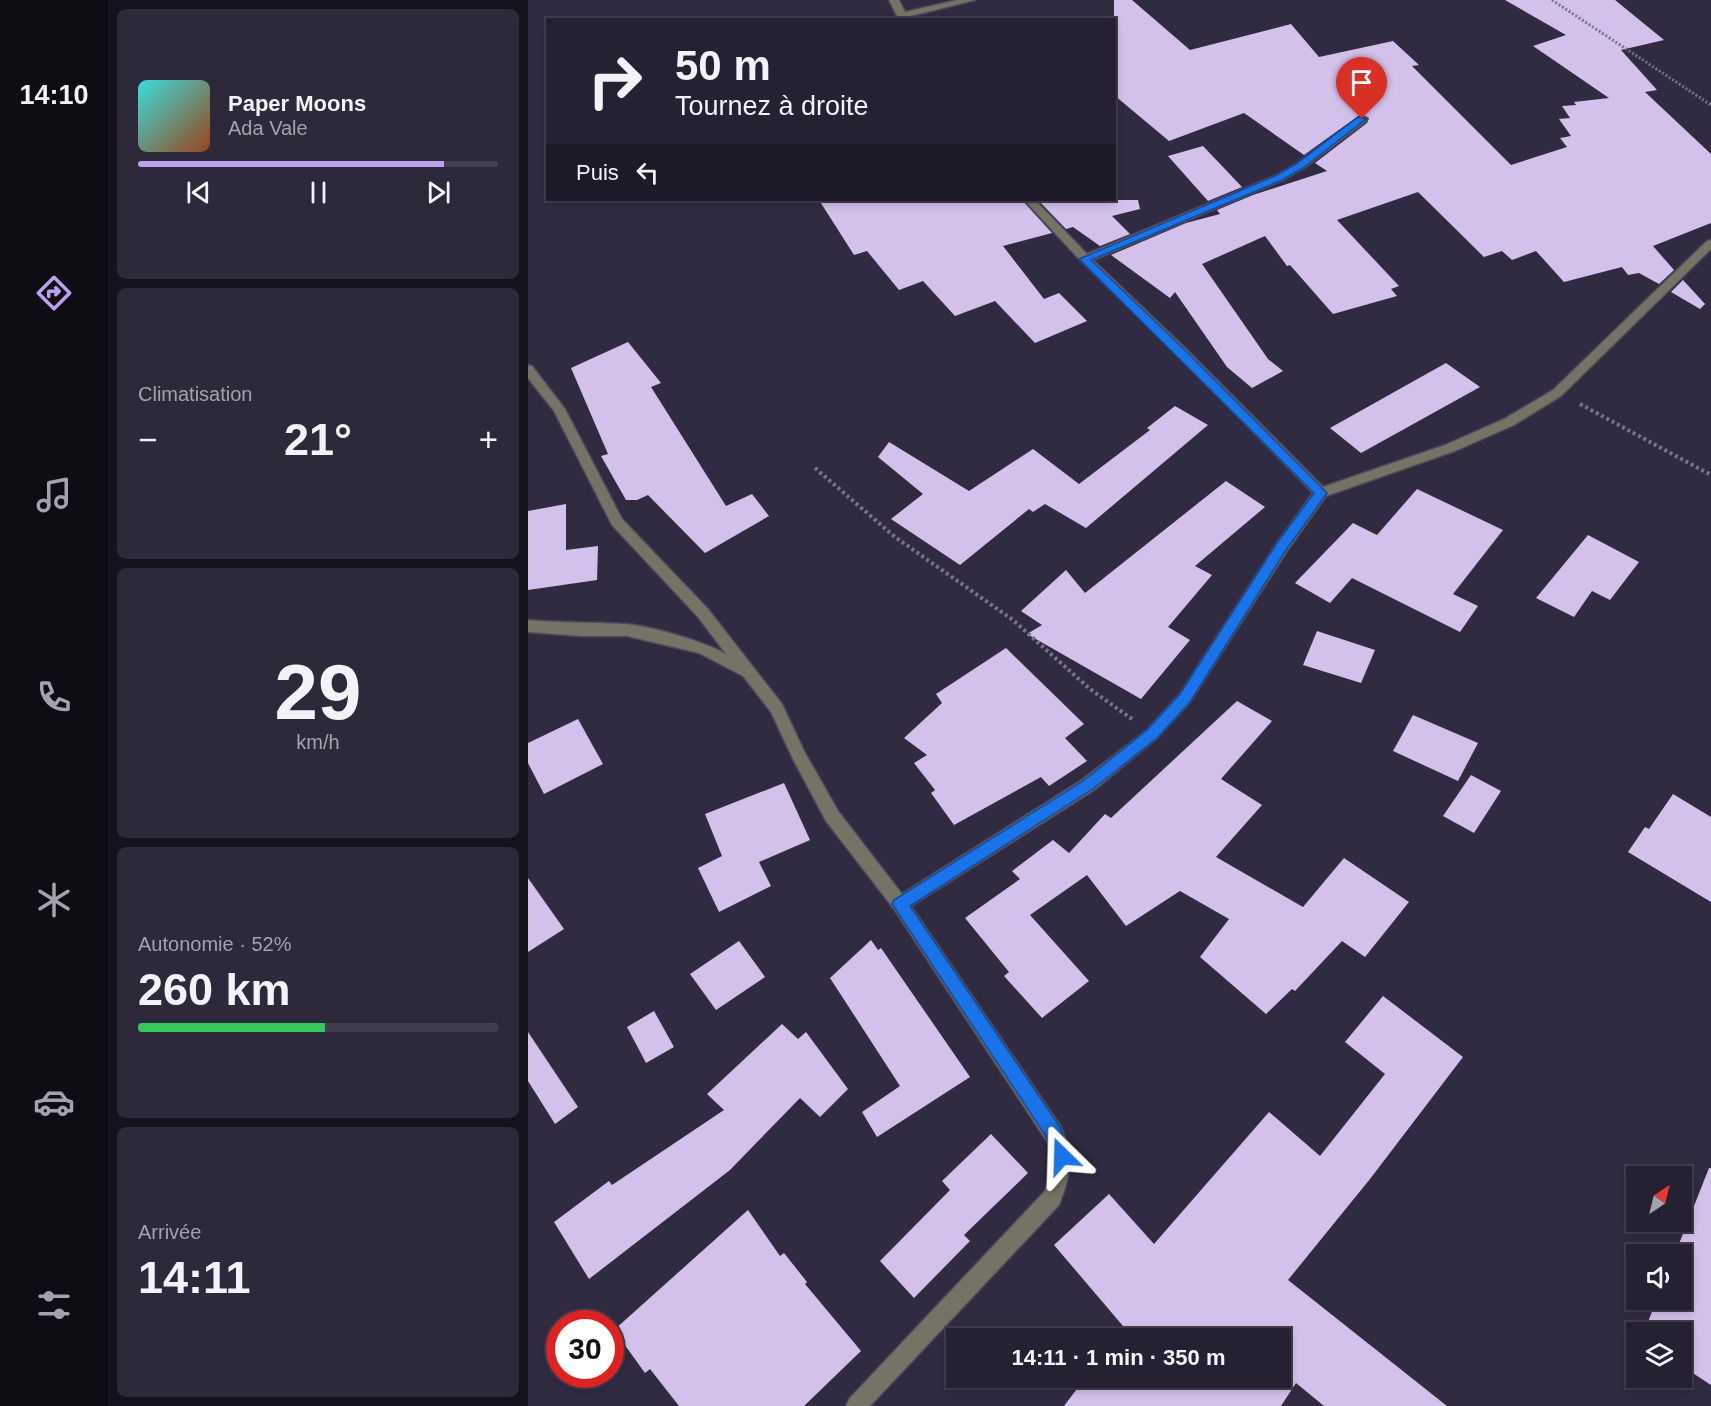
<!DOCTYPE html>
<html lang="fr">
<head>
<meta charset="utf-8">
<style>
  :root { --surface:#252032; --page:#2d283a; --text:#f1f3f6; --muted:#a3a3ac; --line:#423e4d; --accent:#bca0f2 }
  body { margin:0; font-family:Helvetica,sans-serif; background:var(--page); color:var(--text); height:100vh; display:flex; flex-direction:column; font-size:22px; white-space:nowrap }
  * { box-sizing:border-box; margin:0 }
  p { font-size:20px; color:var(--muted) }
  .icon { flex:none; width:33px; height:33px; fill:none; stroke:currentColor; stroke-width:2; stroke-linecap:round; stroke-linejoin:round }
  .map { position:relative; flex:1; overflow:hidden }
  .details { display:flex; flex-direction:column; gap:9px; padding:9px; background:#14121c; width:420px }
  .details>* { flex:none }
  .guide { position:absolute; left:18px; top:18px; width:570px; height:183px; border-radius:0px; box-shadow:0 3px 9px #0003,0 0 0 2px var(--line); background:#252032; color:var(--text); overflow:hidden }
  .needle { width:39px; rotate:35deg }
  .controls { position:absolute; left:1098px; top:1166px; display:grid; gap:12px }
  .controls a { display:grid; place-items:center; width:66px; height:66px; border-radius:0px; background:var(--surface); box-shadow:0 3px 9px #0003,0 0 0 2px var(--line); font-size:30px }
  .speed { position:absolute; left:18px; top:1310px; display:flex; gap:12px; font-size:30px; font-weight:700; text-align:center }
  .speed>* { display:grid; place-content:center; width:78px; height:78px; border-radius:50%; background:var(--surface); box-shadow:0 3px 9px #0003,0 0 0 2px var(--line); line-height:1 }
  .speed .limit { border:9px solid #d22; background:#fff; color:#111 }
  .pin { position:absolute; display:grid; place-items:center; width:51px; height:51px; color:#fff; margin:-62px -26px; border-radius:50% 50% 50% 0; rotate:-45deg; box-shadow:0 0 6px #0007 }
  .pin .icon { rotate:45deg }
  .me { position:absolute; width:66px; margin:-33px; rotate:338deg; stroke-linejoin:round; filter:drop-shadow(0 0 4px #0008) }
  .turn { display:flex; align-items:center; gap:21px; height:126px; padding:0 30px; font-size:27px }
  .turn .icon { width:78px; height:78px; stroke-width:2.5 }
  .turn b { display:block; font-size:42px; line-height:51px }
  .then { display:flex; align-items:center; height:57px; padding:0 30px; background:#0003; gap:12px; font-size:22px }
  .big { font-size:45px; font-weight:800; line-height:1.1 }
  .details .tile { flex:1; display:flex; flex-direction:column; justify-content:center; gap:9px; min-width:0; padding:0 21px; border-radius:9px; background:var(--page) }
  .details .dial { align-items:center; gap:0 }
  .dial b { font-size:78px; line-height:1 }
  .song { display:flex; align-items:center; gap:18px }
  .cover { width:72px; height:72px; border-radius:9px; background:linear-gradient(135deg,hsl(180 70% 55%),hsl(20 70% 35%)) }
  .played { height:6px; border-radius:3px; background:linear-gradient(90deg,var(--accent) 85%,var(--line) 85%) }
  .keys { display:flex; justify-content:space-around; direction:ltr }
  .heat { display:flex; justify-content:space-between; align-items:center; font-size:33px; direction:ltr }
  .charge { height:9px; border-radius:4px; background:linear-gradient(90deg,#34c759 52%,var(--line) 0) }
  .trip { position:absolute; left:418px; top:1328px; width:345px; height:60px; border-radius:0px; background:var(--surface); box-shadow:0 3px 9px #0003,0 0 0 2px var(--line); font-weight:800; line-height:60px; text-align:center }
  main { display:flex; flex:1; min-height:0 }
  .tab-bar { display:flex; flex-direction:column; width:108px; justify-content:space-around; align-items:center; background:#0f0d14; color:var(--muted) }
  .tab-bar .icon { width:42px; height:42px }
  .tab-bar .active { color:var(--accent) }
  .tab-bar b { font-size:27px; color:var(--text) }
  .map>svg:first-child { display:block }
</style>
</head>
<body>
<main>
<nav class="tab-bar">
<b>14:10</b>
<svg class="icon active" aria-label="directions" viewBox="0 0 24 24"><path d="M12 3l9 9-9 9-9-9zM9 14v-3h6M13 9l2 2-2 2"/></svg>
<svg class="icon" aria-label="music" viewBox="0 0 24 24"><path d="M9 18V5l10-2v13"/><circle cx="6" cy="18" r="3"/><circle cx="16" cy="16" r="3"/></svg>
<svg class="icon" aria-label="phone" viewBox="0 0 24 24"><path d="M5 4h4l2 5-3 2q2 4 5 5l2-3 5 2v4C11 20 4 13 5 4z"/></svg>
<svg class="icon" aria-label="climate" viewBox="0 0 24 24"><path d="M12 3v18M4 7l16 10M4 17L20 7"/></svg>
<svg class="icon" aria-label="car" viewBox="0 0 24 24"><path d="M5 17H2v-5l4-1 3-4h7l3 4 3 1v5h-3M9 17h6M6 11h13"/><circle cx="7" cy="17" r="2"/><circle cx="17" cy="17" r="2"/></svg>
<svg class="icon" aria-label="filters" viewBox="0 0 24 24"><path d="M4 7h16M4 17h16"/><circle cx="9" cy="7" r="2"/><circle cx="15" cy="17" r="2"/></svg>
</nav>
<section class="details">
<div class="tile">
<div class="song"><i class="cover"></i><div><b>Paper Moons</b><p>Ada Vale</p></div></div>
<div class="played"></div>
<div class="keys"><svg class="icon" aria-label="previous" viewBox="0 0 24 24"><path d="M18 5L8 12l10 7zM5 5v14"/></svg><svg class="icon" aria-label="pause" viewBox="0 0 24 24"><path d="M8 5v14M16 5v14"/></svg><svg class="icon" aria-label="next" viewBox="0 0 24 24"><path d="M6 5l10 7-10 7zM19 5v14"/></svg></div>
</div>
<div class="tile"><p>Climatisation</p>
<div class="heat"><a>−</a><b class="big">21°</b><a>+</a></div>
</div>
<div class="tile dial"><b>29</b><p>km/h</p></div>
<div class="tile"><p>Autonomie · 52%</p><b class="big">260 km</b><div class="charge"></div></div>
<div class="tile"><p>Arrivée</p><b class="big">14:11</b></div>
</section>
<div class="map">
<svg width="1183" height="1406" viewBox="0 0 1183 1406">
  <rect width="100%" height="100%" fill="#312b42"/>
  <g fill="#d4c1eb">
    <polygon points="586,0 604,0 662,50 763,24 791,57 865,41 891,65 884,66 983,165 1039,147 1032,138 1043,136 1031,119 1042,118 1034,106 1048,105 1046,102 1081,98 1005,46 1038,35 977,0 1087,0 1136,40 1093,50 1129,90 1117,92 1183,154 1183,223 1125,246 1146,270 1131,284 1111,273 1100,275 1094,267 1036,282 1008,251 984,260 974,251 956,257 890,192 809,220 871,286 863,289 869,296 805,314 762,265 759,266 737,236 674,264 740,359 755,371 724,388 699,367 647,292 642,298 583,255 658,223 692,214 689,210 725,195 799,171 787,163 839,123 841,118 833,114 776,155 716,113 641,141 586,95"/>
    <polygon points="675,146 714,187 680,201 640,156"/>
    <polygon points="291,200 494,200 524,233 475,246 516,299 531,293 559,321 507,343 467,301 427,316 395,281 371,290 339,251 326,255"/>
    <polygon points="510,200 610,200 612,209 584,216 602,234 572,246 545,227 538,229"/>
    <polygon points="1155,280 1177,304 1172,309 1143,292"/>
    <polygon points="100,342 133,383 123,387 198,506 224,494 241,516 177,553 120,495 109,500 98,500 73,456 80,454 43,368"/>
    <polygon points="918,363 952,387 833,453 802,428"/>
    <polygon points="647,406 680,425 558,528 517,504 505,512 501,509 432,565 363,519 395,494 350,457 361,442 441,491 505,449 551,484 622,430 619,428"/>
    <polygon points="698,481 737,507 667,566 684,575 640,627 662,640 613,699 499,634 514,625 493,611 538,570 557,593"/>
    <polygon points="889,489 975,530 925,594 950,606 932,632 824,578 802,603 767,583 825,523 849,535"/>
    <polygon points="38,504 38,550 70,546 69,580 0,590 0,511"/>
    <polygon points="1060,535 1111,562 1082,600 1064,591 1046,617 1008,598"/>
    <polygon points="789,631 847,650 833,683 775,665"/>
    <polygon points="478,648 556,724 537,738 559,761 521,786 513,777 426,825 403,793 407,790 386,763 399,755 376,738 414,703 408,694"/>
    <polygon points="709,701 744,721 693,779 734,805 688,857 775,907 816,858 881,902 837,957 814,941 767,991 764,989 738,1014 672,957 701,919 652,891 598,926 559,875 502,915 561,981 514,1018 476,976 481,972 437,918 492,879 484,871 525,840 541,853 577,814 583,818"/>
    <polygon points="885,715 950,743 930,781 865,751"/>
    <polygon points="50,719 75,764 16,794 0,763 0,743"/>
    <polygon points="943,775 973,791 946,833 915,816"/>
    <polygon points="256,783 282,840 231,862 243,886 191,912 170,868 194,856 177,814"/>
    <polygon points="1145,794 1183,817 1183,902 1100,852 1117,827 1121,829"/>
    <polygon points="0,878 36,929 0,952"/>
    <polygon points="343,940 350,950 353,948 442,1077 349,1137 334,1112 372,1086 302,978"/>
    <polygon points="211,941 237,977 188,1010 162,974"/>
    <polygon points="855,996 935,1057 842,1179 760,1280 919,1406 796,1406 768,1383 753,1406 536,1406 558,1377 753,1377 753,1338 587,1338 595,1326 526,1245 581,1194 626,1244 741,1112 792,1156 857,1074 817,1042"/>
    <polygon points="126,1011 146,1047 118,1063 99,1027"/>
    <polygon points="254,1024 270,1039 278,1032 320,1089 292,1117 272,1098 202,1170 61,1279 26,1222 81,1181 84,1185 196,1110 179,1094"/>
    <polygon points="0,1032 50,1107 27,1124 0,1081"/>
    <polygon points="463,1134 500,1173 436,1235 442,1241 386,1298 352,1261 422,1190 414,1181"/>
    <polygon points="1181,1168 1183,1168 1183,1385 1154,1366 1154,1332 1116,1332 1129,1299 1154,1299 1154,1254 1147,1254"/>
    <polygon points="220,1210 252,1256 256,1253 279,1282 277,1284 333,1351 276,1406 151,1406 122,1369 117,1373 86,1330"/>
  </g>
  <g fill="none" stroke-linecap="round" stroke-linejoin="round">
    <defs>
      <g id="minor">
        <polygon points="361,0 371,0 377,12 429,0 447,0 379,17 381,20 371,20"/>
        <path d="M 834,116 L 839,119 L 838,121 L 776,168 L 755,180 L 565,260 L 659,350 L 795,487 L 917,445 L 976,419 L 1025,390 L 1179,241 L 1183,240 L 1183,249 L 1033,396 L 986,425 L 927,451 L 798,496 L 759,551 L 662,702 L 629,738 L 566,790 L 383,906 L 533,1127 C 546,1158 543,1174 531,1205 L 342,1406 L 318,1406 L 321,1399 L 517,1191 L 524,1166 L 520,1143 L 366,909 L 298,821 L 265,759 L 243,712 L 215,676 L 171,653 L 99,636 L 53,636 L 0,632 L 0,620 C 32,623 65,622 97,624 C 123,626 175,641 198,654 L 170,617 L 84,525 L 26,411 L 0,378 L 0,365 L 4,366 L 37,409 L 94,519 L 180,609 L 254,704 L 276,751 L 310,811 L 374,894 L 554,780 L 619,730 L 652,694 L 749,543 L 785,493 L 651,356 L 553,261 L 496,200 L 507,200 L 559,254 L 747,176 L 768,164 Z"/>
      </g>
    </defs>
    <use href="#minor" stroke="#4c465c" stroke-width="3"/>
    <polyline stroke="#787487" stroke-width="3" stroke-dasharray="2 2" stroke-linecap="butt" points="1024,0 1183,105"/>
    <g stroke="#787487" stroke-width="4" stroke-dasharray="3 3" stroke-linecap="butt">
      <polyline points="1052,404 1183,475"/>
      <polyline points="287,468 367,537 485,620 562,689 604,719"/>
    </g>
    <use href="#minor" fill="#757266" fill-rule="evenodd"/>
  </g>
  <polygon fill="#1a73e8" stroke="#114b97" stroke-width="1.5" points="830,117 838,119 775,168 754,180 563,260 658,351 799,493 758,550 662,702 629,738 565,789 382,906 532,1127 542,1156 540,1162 534,1164 528,1162 519,1138 364,904 366,900 555,781 619,730 652,694 749,543 786,493 551,259 747,176 768,164"/>
</svg>
<div class="controls">
<a><svg class="needle" viewBox="-14 -14 28 28"><path d="M0-13l5 13h-10z" fill="#e53935"/><path d="M0 13l5-13h-10z" fill="#a3a3ac"/></svg></a>
<a><svg class="icon" aria-label="sound" viewBox="0 0 24 24"><path d="M4 9h4l5-4v14l-5-4H4zM17 9q2 3 0 6"/></svg></a>
<a><svg class="icon" aria-label="layers" viewBox="0 0 24 24"><path d="M12 4l9 5-9 5-9-5zM3 14l9 5 9-5"/></svg></a>
</div>
<div class="speed"><div class="limit">30</div></div>
<div class="pin" style="left:834px;top:119px;background:#d93025"><svg class="icon" aria-label="arrive" viewBox="0 0 24 24"><path d="M6 21V4h12l-3 4 3 4H6"/></svg></div>
<svg class="me" style="left:534px;top:1156px" viewBox="-20 -20 40 40"><path d="M0-17L14 15 0 8-14 15z" fill="#1a73e8" stroke="#fff" stroke-width="4"/></svg>
<div class="trip">14:11 · 1 min · 350 m</div>
<div class="guide">
<div class="turn"><svg class="icon" aria-label="right" viewBox="0 0 24 24"><path d="M7 20v-9h11M14 6l5 5-5 5"/></svg><div><b>50 m</b>Tournez à droite</div></div>
<div class="then">Puis<svg class="icon" aria-label="left" viewBox="0 0 24 24"><path d="M17 20v-9H6M10 6l-5 5 5 5"/></svg></div>
</div>
</div>
</main>
</body>
</html>
